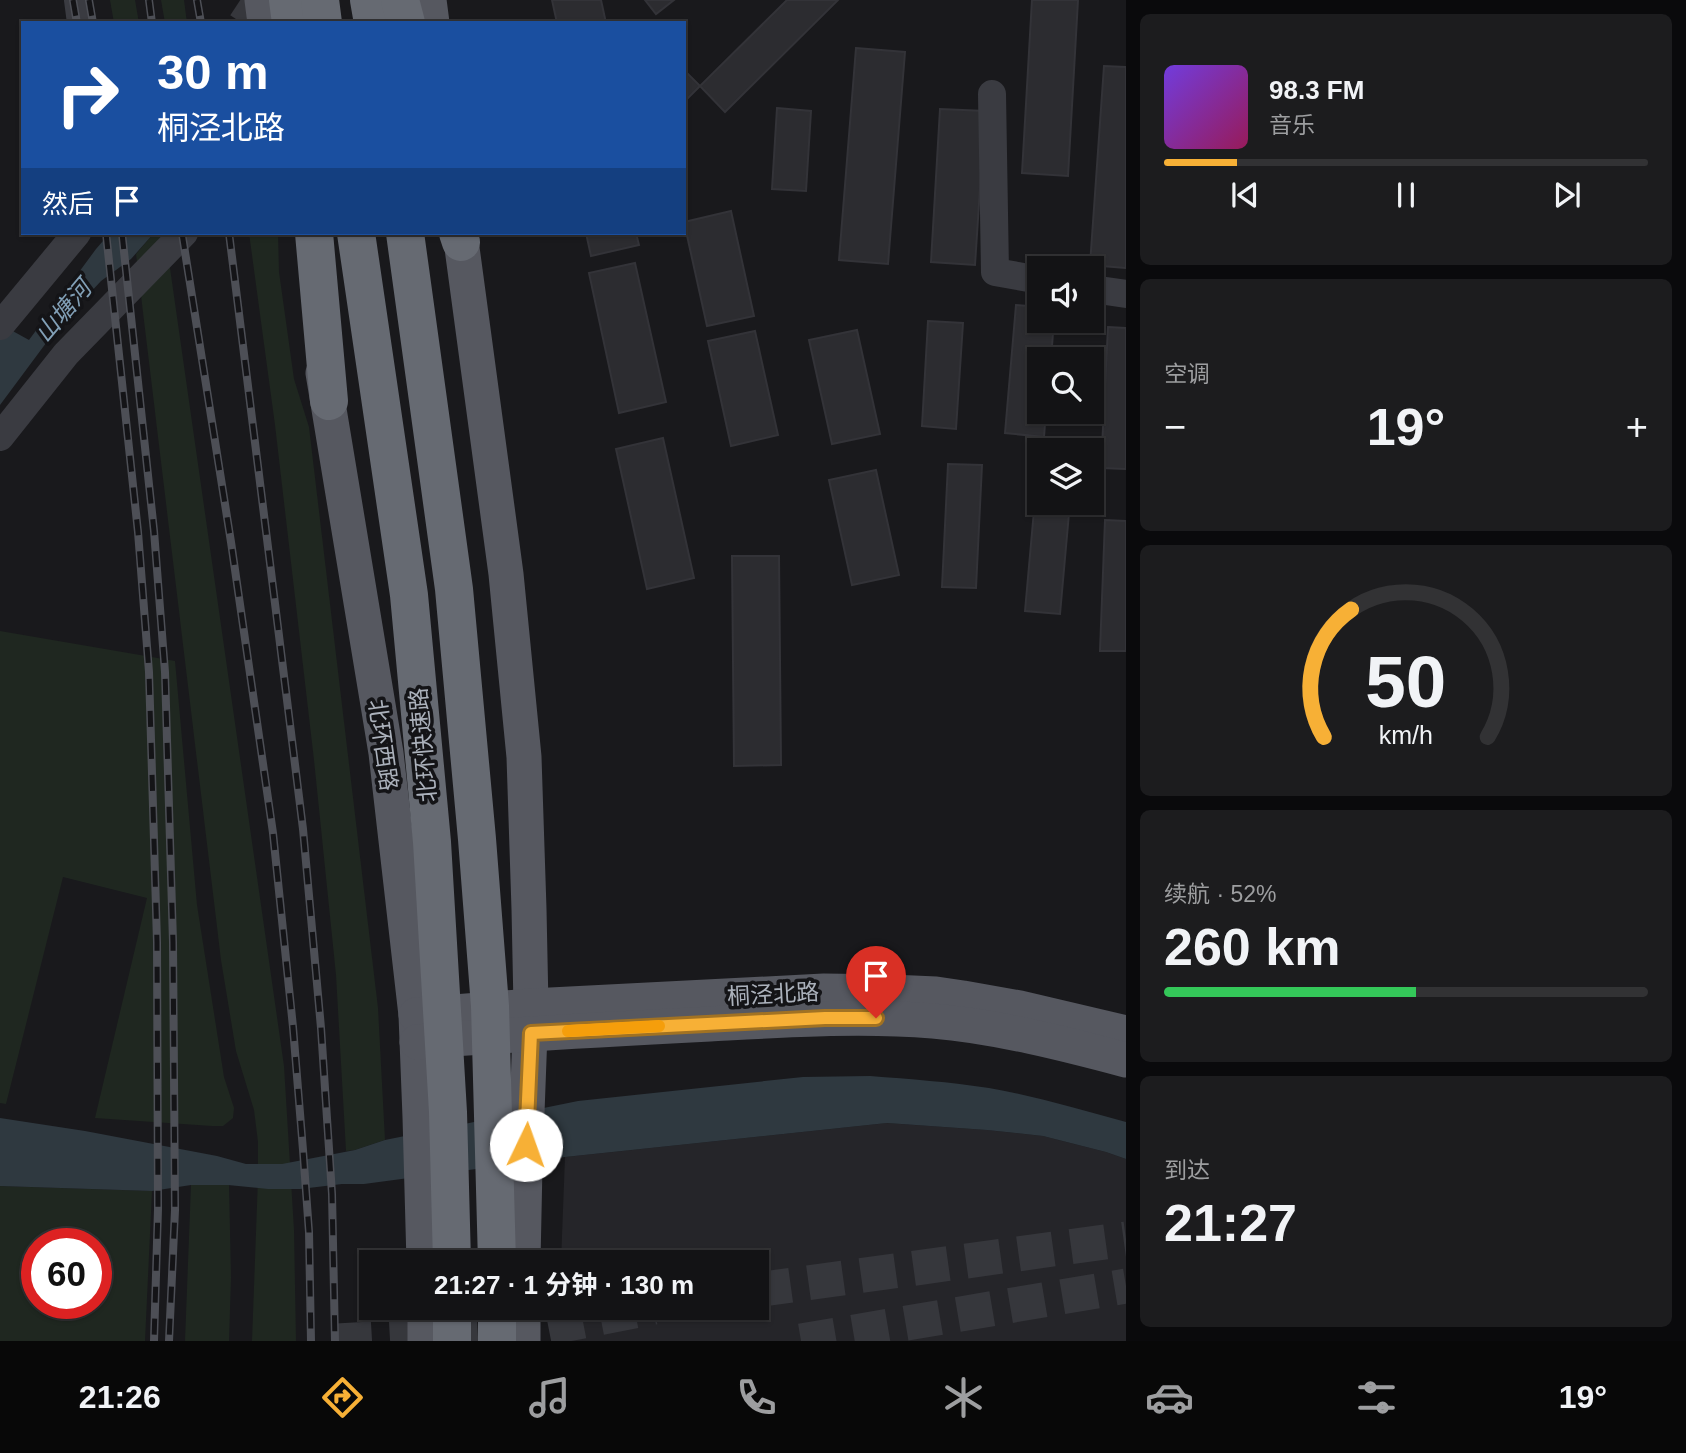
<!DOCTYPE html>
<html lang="zh">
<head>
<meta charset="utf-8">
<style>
  :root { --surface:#131315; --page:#1c1c1e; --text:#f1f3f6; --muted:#9d9ea0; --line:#323234; --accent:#f7b036 }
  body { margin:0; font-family:Arial,"Noto Sans SC",sans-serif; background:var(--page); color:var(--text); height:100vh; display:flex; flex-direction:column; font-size:26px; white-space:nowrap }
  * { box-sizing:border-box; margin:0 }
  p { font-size:23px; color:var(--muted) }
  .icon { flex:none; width:38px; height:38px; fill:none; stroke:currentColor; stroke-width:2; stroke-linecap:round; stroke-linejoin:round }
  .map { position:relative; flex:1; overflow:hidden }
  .drawer { display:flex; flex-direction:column; gap:14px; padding:14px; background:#0a0a0c; width:560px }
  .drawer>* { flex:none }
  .hud { position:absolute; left:21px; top:21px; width:665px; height:214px; border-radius:0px; box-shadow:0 2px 5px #0004,0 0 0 2px var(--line); background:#1a4fa0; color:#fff; overflow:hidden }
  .buttons { position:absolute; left:1027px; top:256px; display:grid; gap:14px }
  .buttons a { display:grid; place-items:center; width:77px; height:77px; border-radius:0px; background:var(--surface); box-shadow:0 2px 5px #0004,0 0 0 2px var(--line); font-size:35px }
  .speed { position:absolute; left:21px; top:1228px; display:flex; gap:14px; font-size:35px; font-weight:700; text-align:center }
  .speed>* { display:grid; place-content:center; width:91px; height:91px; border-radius:50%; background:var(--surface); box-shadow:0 2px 5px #0004,0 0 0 2px var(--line); line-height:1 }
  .speed .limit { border:10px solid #d22; background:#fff; color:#111 }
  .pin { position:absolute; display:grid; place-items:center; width:60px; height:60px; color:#fff; margin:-72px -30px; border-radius:50% 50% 50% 0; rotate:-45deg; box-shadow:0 0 7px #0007 }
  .pin .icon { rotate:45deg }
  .me { position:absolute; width:77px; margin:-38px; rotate:3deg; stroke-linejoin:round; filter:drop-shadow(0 0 5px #0008) }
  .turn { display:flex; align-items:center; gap:24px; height:147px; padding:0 21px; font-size:32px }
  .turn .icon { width:91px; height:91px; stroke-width:2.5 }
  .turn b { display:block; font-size:49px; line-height:60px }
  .then { display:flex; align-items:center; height:66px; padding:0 21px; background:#0003; gap:14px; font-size:26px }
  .big { font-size:52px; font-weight:700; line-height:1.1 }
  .drawer .card { flex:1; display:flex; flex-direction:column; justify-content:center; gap:10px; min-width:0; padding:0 24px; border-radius:10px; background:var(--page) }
  .drawer .dial { align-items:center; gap:0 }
  .dial svg { height:182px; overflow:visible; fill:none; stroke:var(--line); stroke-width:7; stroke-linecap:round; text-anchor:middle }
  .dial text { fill:var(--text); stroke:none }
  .song { display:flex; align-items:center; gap:21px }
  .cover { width:84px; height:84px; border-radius:10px; background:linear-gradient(135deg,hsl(260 70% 55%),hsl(330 70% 35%)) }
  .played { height:7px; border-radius:4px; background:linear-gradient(90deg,var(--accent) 15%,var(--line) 15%) }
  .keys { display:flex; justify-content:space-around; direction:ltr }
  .heat { display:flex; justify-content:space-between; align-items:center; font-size:38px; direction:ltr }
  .charge { height:10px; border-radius:5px; background:linear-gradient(90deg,#34c759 52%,var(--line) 0) }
  .trip { position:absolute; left:359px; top:1250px; width:410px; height:70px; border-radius:0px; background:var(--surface); box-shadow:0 2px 5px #0004,0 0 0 2px var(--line); font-weight:700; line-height:70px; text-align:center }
  .menu { display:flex; height:112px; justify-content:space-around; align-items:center; background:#080808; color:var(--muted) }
  .menu .icon { width:49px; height:49px }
  .menu .active { color:var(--accent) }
  .menu b { font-size:32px; color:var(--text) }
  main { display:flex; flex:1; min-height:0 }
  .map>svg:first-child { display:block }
</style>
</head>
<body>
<main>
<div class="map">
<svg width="1126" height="1341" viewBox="0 0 1126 1341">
  <rect width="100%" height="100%" fill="#19191c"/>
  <polygon fill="#252529" points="887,1123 987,1130 1043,1136 1106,1152 1126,1159 1126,1341 559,1341 560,1307 756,1307 756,1262 561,1262 565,1157"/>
  <g fill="#1f2720" fill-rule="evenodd">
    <polygon points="110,0 135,0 139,23 114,23"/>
    <polygon points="161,0 184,0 187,23 165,23"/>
    <polygon points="154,233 165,233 284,1066 294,1230 296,1341 252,1341 258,1178 258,1142 254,1110 236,1051 221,960 136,254"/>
    <polygon points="249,233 278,233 279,272 294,379 309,427 378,1008 385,1140 355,1150 346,1151 336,975 314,760 275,425"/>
    <polygon points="0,631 175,661 197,905 224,1077 234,1108 233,1118 223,1126 212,1126 95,1118 147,898 63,877 6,1104 0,1103"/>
    <polygon points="191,1185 229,1185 231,1277 229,1341 185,1341"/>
    <path d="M 0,1186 L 152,1191 L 145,1341 L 0,1341 ZM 37,1244 L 96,1244 L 96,1304 L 37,1304 Z"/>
  </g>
  <g fill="#2f3940">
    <polygon points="110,233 154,233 131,259 101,281 88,295 52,335 0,405 0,324 29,340 96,249"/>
    <path d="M 870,1076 C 910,1079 950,1082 989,1088 C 1035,1096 1081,1110 1126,1122 L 1126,1159 L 1106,1152 L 1043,1136 L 987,1130 L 887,1123 L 565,1157 L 364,1184 L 342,1184 L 300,1189 L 268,1189 L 228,1185 L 191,1185 L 152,1191 L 0,1186 L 0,1118 L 85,1131 L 217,1156 L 246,1164 L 282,1164 L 355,1150 L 385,1140 L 578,1101 L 803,1077 Z"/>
  </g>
  <g fill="#2c2c30" stroke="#333338" stroke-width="2">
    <polygon points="552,0 601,0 606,23 557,23"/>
    <polygon points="645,0 674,0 656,14"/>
    <polygon points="787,0 838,0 725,112 700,86"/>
    <polygon points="1032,0 1078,0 1068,176 1022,173"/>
    <polygon points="856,48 905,52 888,264 839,260"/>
    <polygon points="1104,66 1126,67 1126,268 1090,265"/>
    <polygon points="684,70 700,86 684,102"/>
    <polygon points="777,108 811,111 806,191 772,189"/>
    <polygon points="940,109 985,111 975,265 931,262"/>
    <polygon points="731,211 754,316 707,326 684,222"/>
    <polygon points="586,233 636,233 639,245 591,256"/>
    <polygon points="635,263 666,402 619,413 589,273"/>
    <polygon points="1016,305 1040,307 1040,320 1054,320 1051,359 1040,359 1040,411 1046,411 1044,437 1005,433"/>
    <polygon points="928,321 963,323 956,429 922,426"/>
    <polygon points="1108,327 1126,328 1126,469 1101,468"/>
    <polygon points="857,330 880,434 832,444 809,340"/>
    <polygon points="755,331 778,435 731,446 708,341"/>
    <polygon points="663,438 694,578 647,589 616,449"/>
    <polygon points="948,464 982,465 976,588 942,587"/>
    <polygon points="876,470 899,575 852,585 829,480"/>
    <polygon points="1036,488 1040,489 1040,502 1070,502 1060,614 1025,611"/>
    <polygon points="1105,520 1126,521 1126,651 1100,651"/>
    <polygon points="732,556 779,556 781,765 734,766"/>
  </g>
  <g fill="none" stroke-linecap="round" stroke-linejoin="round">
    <polyline stroke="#36373c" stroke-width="28" stroke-dasharray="28 14" stroke-linecap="butt" points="242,23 257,0"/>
    <g stroke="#36373c" stroke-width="35" stroke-dasharray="35 18" stroke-linecap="butt">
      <polyline points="756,1290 1126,1239"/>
      <polyline points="337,1341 542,1329 654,1307"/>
      <polyline points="801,1341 1126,1286"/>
    </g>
    <g stroke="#3a3b41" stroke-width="28">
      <polyline points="78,0 81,23"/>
      <polyline points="992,94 995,272 1040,280"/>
      <polyline points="1092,289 1126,294"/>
      <polyline points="0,326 77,233"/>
      <polyline points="0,437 66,354 184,233"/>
    </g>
    <g stroke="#565860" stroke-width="35">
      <polyline points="262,0 265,23"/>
      <polyline points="429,0 432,23"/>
      <polyline points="460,233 506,574 524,757 529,909 531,1006 525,1166 523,1262"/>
      <polyline points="323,373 386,753 416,1015 420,1117 424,1262"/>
      <polyline points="416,1015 531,1006 824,991 891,992 936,994 963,998 1020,1008 1126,1033"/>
      <path d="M 417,1042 C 515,1034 612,1029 710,1024 C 784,1020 859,1015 933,1021 C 995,1026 1066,1044 1126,1060"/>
      <polyline points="425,1307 425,1341"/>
      <polyline points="523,1341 523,1307"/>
    </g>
    <g stroke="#666a72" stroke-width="38">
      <polyline points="288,0 291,23"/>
      <polyline points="320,0 323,23"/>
      <polyline points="369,0 373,23"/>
      <polyline points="400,0 406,23"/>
      <polyline points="314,233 329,401"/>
      <polyline points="458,233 461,242"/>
    </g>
    <defs>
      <g id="rail">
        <polyline points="73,0 77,23"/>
        <polyline points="89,0 93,23"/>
        <polyline points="149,0 152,23"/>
        <polyline points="197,0 201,23"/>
        <polyline points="106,233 138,532 149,672 157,942 158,1209 154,1341"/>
        <polyline points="122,233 154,531 165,672 173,942 175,1210 169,1341"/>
        <polyline points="182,233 231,542 273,833 293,1027 303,1150 309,1232 311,1341"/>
        <polyline points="229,233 303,829 321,1028 332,1194 335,1341"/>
      </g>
    </defs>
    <use href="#rail" stroke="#4d4f56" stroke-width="8"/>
    <use href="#rail" stroke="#141417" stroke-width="5" stroke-dasharray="16" stroke-linecap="butt"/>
    <g stroke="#666a72" stroke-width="38">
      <polyline points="356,233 409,595 432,842 448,1112 452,1262"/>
      <polyline points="405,233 454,589 477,839 490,1006 497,1262"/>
      <polyline points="452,1307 452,1341"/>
      <polyline points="497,1307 497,1341"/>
    </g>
  </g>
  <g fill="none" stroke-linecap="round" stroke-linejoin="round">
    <defs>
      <polyline id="route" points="526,1145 531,1033 825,1018 876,1018"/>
    </defs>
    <use href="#route" stroke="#a17223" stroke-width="18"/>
    <use href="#route" stroke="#f7b036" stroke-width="12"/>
    <polyline stroke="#f59e0b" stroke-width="12" points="568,1031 659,1026"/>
  </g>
  <g text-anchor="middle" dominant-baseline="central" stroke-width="7" stroke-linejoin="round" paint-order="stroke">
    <g font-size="23" fill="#abb1bb" stroke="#141417">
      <text transform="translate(383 745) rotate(82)">北环西路</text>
      <text transform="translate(423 745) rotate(-95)">北环快速路</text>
      <text transform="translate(773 994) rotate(-3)">桐泾北路</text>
    </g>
    <g font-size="24" font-style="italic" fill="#82a0b7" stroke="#141417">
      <text transform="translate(63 311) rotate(-50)">山塘河</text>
    </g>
  </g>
</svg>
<div class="buttons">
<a><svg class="icon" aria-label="sound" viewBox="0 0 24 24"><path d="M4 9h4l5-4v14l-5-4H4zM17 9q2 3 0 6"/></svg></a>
<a><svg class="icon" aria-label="search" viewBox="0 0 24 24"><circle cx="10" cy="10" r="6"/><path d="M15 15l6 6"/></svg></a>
<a><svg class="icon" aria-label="layers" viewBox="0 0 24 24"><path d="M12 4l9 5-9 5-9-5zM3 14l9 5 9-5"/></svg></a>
</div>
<div class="speed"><div class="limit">60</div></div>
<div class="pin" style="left:876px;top:1018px;background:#d93025"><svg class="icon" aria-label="arrive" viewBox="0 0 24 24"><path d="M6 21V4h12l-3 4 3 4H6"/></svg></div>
<svg class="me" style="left:526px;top:1145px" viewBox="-20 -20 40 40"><circle r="19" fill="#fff"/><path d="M0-13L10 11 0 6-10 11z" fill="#f7b036"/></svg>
<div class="trip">21:27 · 1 分钟 · 130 m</div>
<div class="hud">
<div class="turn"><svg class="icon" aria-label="right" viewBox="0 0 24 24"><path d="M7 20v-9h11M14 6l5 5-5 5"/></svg><div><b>30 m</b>桐泾北路</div></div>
<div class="then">然后<svg class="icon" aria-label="arrive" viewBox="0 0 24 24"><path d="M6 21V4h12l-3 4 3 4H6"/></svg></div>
</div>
</div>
<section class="drawer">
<div class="card">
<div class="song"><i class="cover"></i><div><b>98.3 FM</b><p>音乐</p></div></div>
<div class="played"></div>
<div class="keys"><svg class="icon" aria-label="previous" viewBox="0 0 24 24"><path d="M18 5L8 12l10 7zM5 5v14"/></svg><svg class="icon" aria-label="pause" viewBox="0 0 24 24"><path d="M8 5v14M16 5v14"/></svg><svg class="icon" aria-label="next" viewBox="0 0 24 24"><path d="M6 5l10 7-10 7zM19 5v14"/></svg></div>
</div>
<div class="card"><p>空调</p>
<div class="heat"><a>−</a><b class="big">19°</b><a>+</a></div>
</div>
<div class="card dial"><svg viewBox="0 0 100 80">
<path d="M14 69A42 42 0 1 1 86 69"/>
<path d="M14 69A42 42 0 0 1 26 13" stroke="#f7b036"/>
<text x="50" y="56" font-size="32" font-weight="700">50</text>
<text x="50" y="72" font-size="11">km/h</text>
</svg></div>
<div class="card"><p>续航 · 52%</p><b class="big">260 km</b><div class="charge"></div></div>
<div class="card"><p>到达</p><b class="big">21:27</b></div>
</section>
</main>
<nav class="menu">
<b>21:26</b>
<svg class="icon active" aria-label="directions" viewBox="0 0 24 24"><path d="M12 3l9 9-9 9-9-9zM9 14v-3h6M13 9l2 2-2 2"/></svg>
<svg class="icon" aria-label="music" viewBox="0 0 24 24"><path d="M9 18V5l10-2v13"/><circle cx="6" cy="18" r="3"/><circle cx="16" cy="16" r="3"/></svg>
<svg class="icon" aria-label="phone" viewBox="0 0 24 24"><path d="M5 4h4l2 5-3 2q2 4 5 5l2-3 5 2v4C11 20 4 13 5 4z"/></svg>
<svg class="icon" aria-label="climate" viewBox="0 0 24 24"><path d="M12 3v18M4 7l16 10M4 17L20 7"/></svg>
<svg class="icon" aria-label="car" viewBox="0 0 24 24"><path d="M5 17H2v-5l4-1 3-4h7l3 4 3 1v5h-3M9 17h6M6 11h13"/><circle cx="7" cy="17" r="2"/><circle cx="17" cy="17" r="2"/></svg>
<svg class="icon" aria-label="filters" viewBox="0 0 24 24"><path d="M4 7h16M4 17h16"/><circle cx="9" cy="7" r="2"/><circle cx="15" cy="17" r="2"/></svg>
<b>19°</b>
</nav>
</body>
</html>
